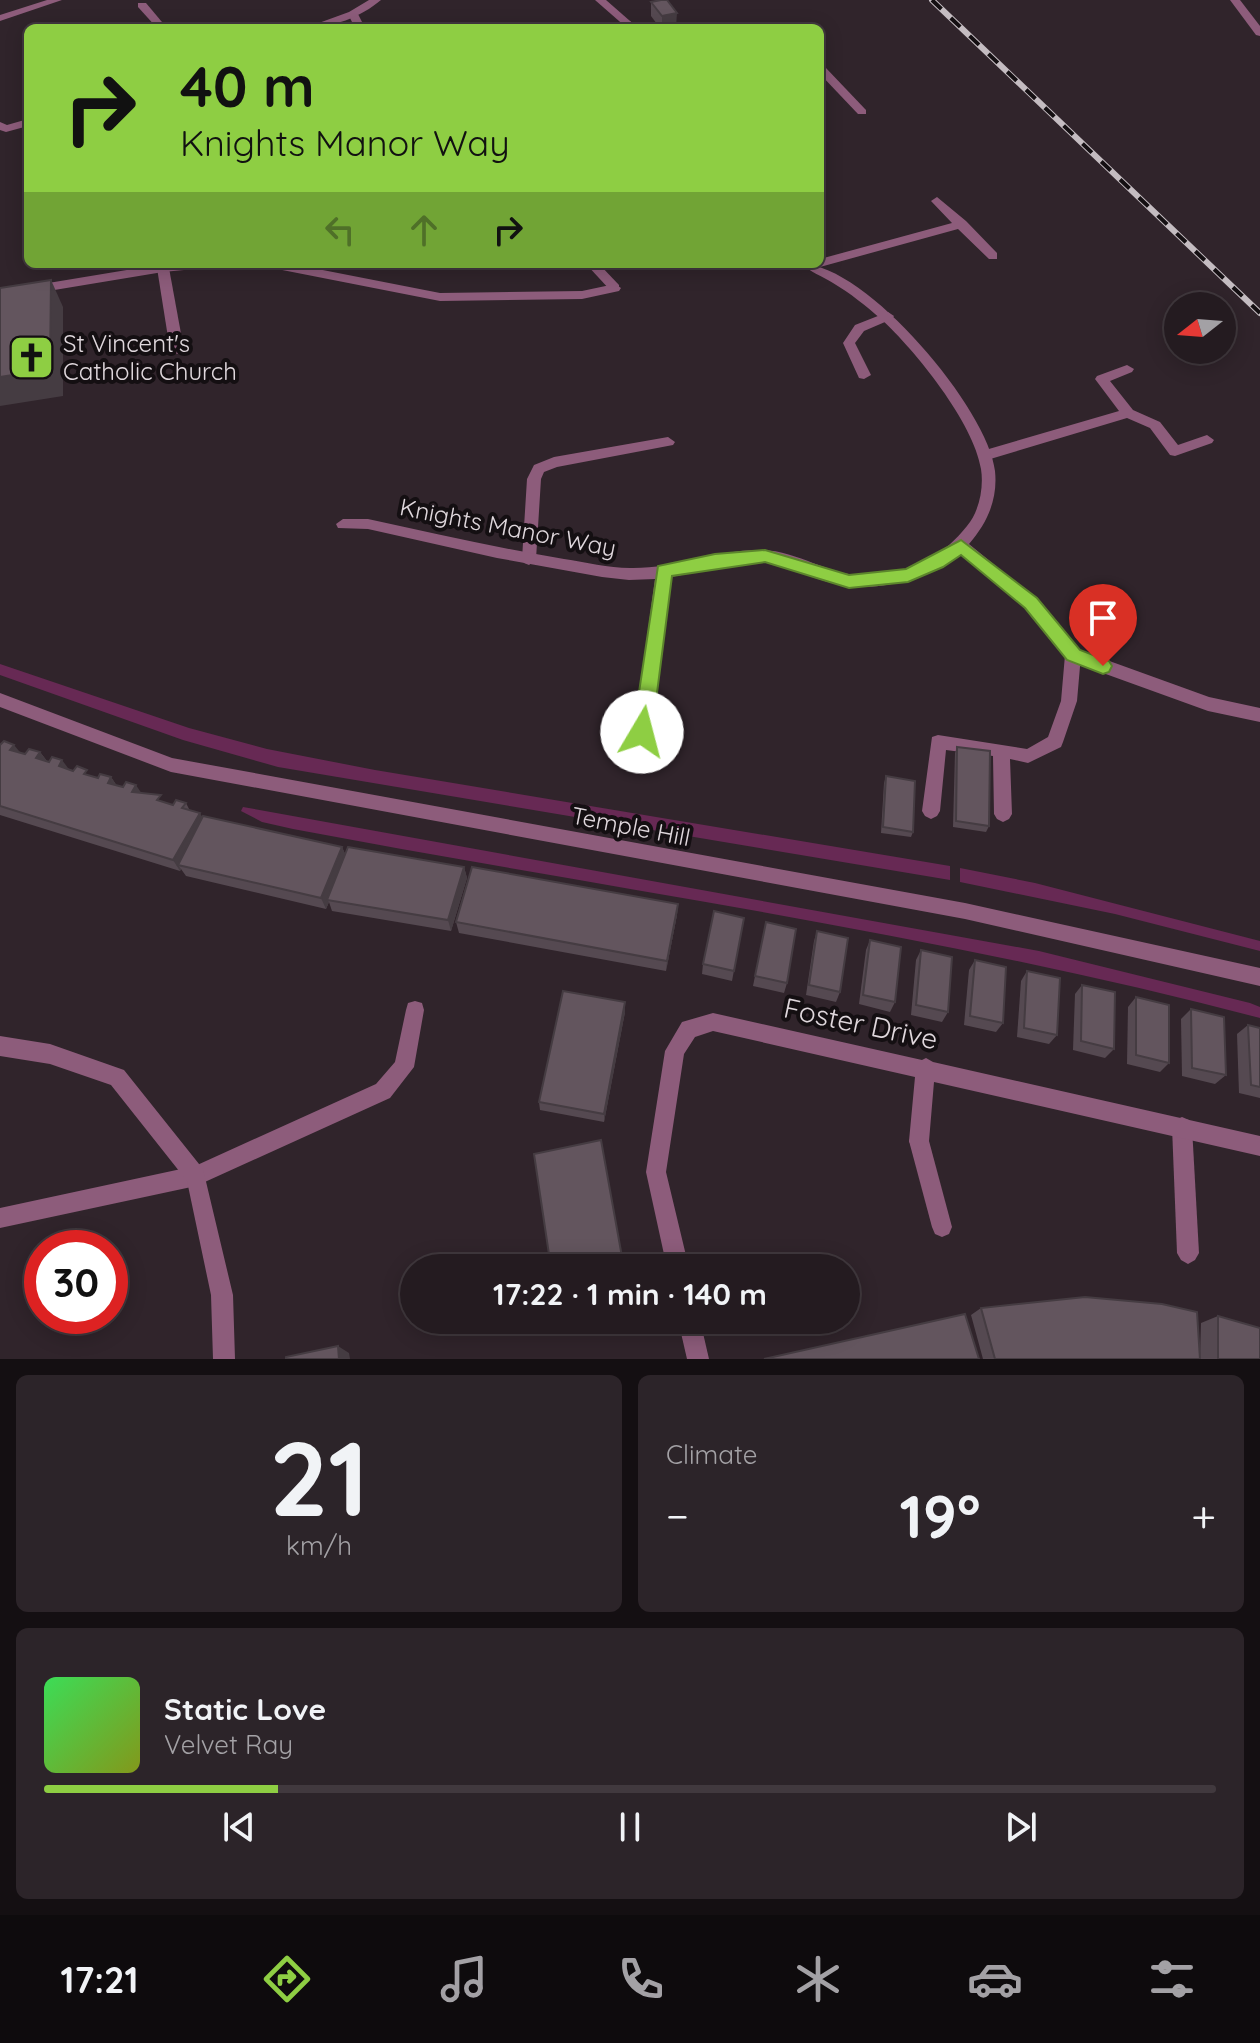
<!DOCTYPE html>
<html lang="en">
<head>
<meta charset="utf-8">
<style>
  :root { --surface:#241b20; --page:#2c2429; --text:#f1f3f6; --muted:#a3a1a5; --line:#41393e; --accent:#8ece43 }
  body { margin:0; font-family:Quicksand,sans-serif; background:var(--page); color:var(--text); height:100vh; display:flex; flex-direction:column; font-size:30px; white-space:nowrap }
  * { box-sizing:border-box; margin:0 }
  p { font-size:26px; color:var(--muted) }
  .icon { flex:none; width:44px; height:44px; fill:none; stroke:currentColor; stroke-width:2; stroke-linecap:round; stroke-linejoin:round }
  .map { position:relative; height:1359px; overflow:hidden }
  .sheet { display:flex; flex-direction:column; gap:16px; padding:16px; background:#140f12; flex:1 }
  .sheet>* { flex:none }
  .hud { position:absolute; left:24px; top:24px; width:800px; height:244px; border-radius:12px; box-shadow:0 4px 20px #0003,0 0 0 2px var(--line); background:#8ece43; color:#111; overflow:hidden }
  .needle { width:52px; rotate:253deg }
  .tools { position:absolute; left:1164px; top:292px; display:grid; gap:16px }
  .tools a { display:grid; place-items:center; width:72px; height:72px; border-radius:50%; background:var(--surface); box-shadow:0 4px 20px #0003,0 0 0 2px var(--line); font-size:40px }
  .speed { position:absolute; left:24px; top:1230px; display:flex; gap:16px; font-size:40px; font-weight:700; text-align:center }
  .speed>* { display:grid; place-content:center; width:104px; height:104px; border-radius:50%; background:var(--surface); box-shadow:0 4px 20px #0003,0 0 0 2px var(--line); line-height:1 }
  .speed .limit { border:12px solid #d22; background:#fff; color:#111 }
  .pin { position:absolute; display:grid; place-items:center; width:68px; height:68px; color:#fff; margin:-82px -34px; border-radius:50% 50% 50% 0; rotate:-45deg; box-shadow:0 0 8px #0007 }
  .pin .icon { rotate:45deg }
  .me { position:absolute; width:88px; margin:-44px; rotate:8deg; stroke-linejoin:round; filter:drop-shadow(0 0 6px #0008) }
  .turn { display:flex; align-items:center; gap:28px; height:168px; padding:0 24px; font-size:36px }
  .turn .icon { width:104px; height:104px; stroke-width:2.5 }
  .turn b { display:block; font-size:56px; line-height:68px }
  .lanes { display:flex; align-items:center; height:76px; padding:0 24px; background:#0003; justify-content:center; gap:40px; direction:ltr }
  .lanes .off { opacity:.35 }
  .big { font-size:60px; font-weight:700; line-height:1.1 }
  .sheet .widget { flex:1; display:flex; flex-direction:column; justify-content:center; gap:12px; min-width:0; padding:0 28px; border-radius:12px; background:var(--page) }
  .sheet .dial { align-items:center; gap:0 }
  .dial b { font-size:104px; line-height:1 }
  .song { display:flex; align-items:center; gap:24px }
  .cover { width:96px; height:96px; border-radius:12px; background:linear-gradient(135deg,hsl(130 70% 55%),hsl(70 70% 35%)) }
  .played { height:8px; border-radius:4px; background:linear-gradient(90deg,var(--accent) 20%,var(--line) 20%) }
  .keys { display:flex; justify-content:space-around; direction:ltr }
  .heat { display:flex; justify-content:space-between; align-items:center; font-size:44px; direction:ltr }
  .sheet .tiles { flex:1; display:grid; gap:16px; grid-template-columns:1fr 1fr }
  .widget:last-child { grid-column:span 2 }
  .trip { position:absolute; left:400px; top:1254px; width:460px; height:80px; border-radius:40px; background:var(--surface); box-shadow:0 4px 20px #0003,0 0 0 2px var(--line); font-weight:700; line-height:80px; text-align:center }
  .menu { display:flex; height:128px; justify-content:space-around; align-items:center; background:#0e0b0d; color:var(--muted) }
  .menu .icon { width:56px; height:56px }
  .menu .current { color:var(--accent) }
  .menu b { font-size:36px; color:var(--text) }
  .map>svg:first-child { display:block }
</style>
</head>
<body>
<div class="map">
<svg width="1260" height="1359" viewBox="0 0 1260 1359">
  <rect width="100%" height="100%" fill="#30242b"/>
  <g fill="#672954">
    <polygon points="0,664 189,728 267,749 375,770 950,866 950,880 278,767 183,740 0,675"/>
    <path d="M 243,807 L 1039,951 L 1250,1003 L 1260,1007 L 1260,1018 C 941,934 616,890 293,829 L 262,822 L 241,811 Z"/>
    <polygon points="960,868 1035,883 1260,941 1260,951 1115,914 960,882"/>
  </g>
  <g fill="none" stroke-linecap="round" stroke-linejoin="round">
    <g fill="#8d5c7b" fill-rule="evenodd">
      <polygon points="353,11 357,12 365,28 355,28 348,14"/>
      <polygon points="628,20 633,23 632,25 602,28"/>
      <polygon points="820,66 825,67 866,110 866,114 858,114 820,74"/>
      <polygon points="937,197 966,221 997,253 997,259 989,259 958,229 820,267 815,264 820,264 820,259 952,223 931,201"/>
      <polygon points="163,264 169,268 184,350 177,354 170,350 157,268"/>
      <polygon points="586,264 599,264 619,285 619,291 611,291"/>
      <polygon points="888,312 894,316 892,319 864,331 855,343 871,375 864,379 859,378 843,343 855,325"/>
      <polygon points="1127,365 1134,369 1132,372 1110,381 1133,410 1160,422 1178,445 1207,435 1214,440 1212,443 1175,456 1170,455 1150,428 1127,418 987,460 982,459 980,455 982,451 1119,411 1095,379 1097,376"/>
      <polygon points="668,437 675,442 673,445 557,467 544,472 541,479 536,559 529,565 524,563 522,559 527,479 534,465 554,457"/>
      <polygon points="1073,649 1079,650 1081,655 1077,701 1063,742 1061,747 1028,763 1010,759 1012,814 1009,819 1003,822 997,819 994,814 993,756 946,750 940,811 937,816 931,819 925,816 922,811 932,737 938,735 1027,749 1048,737 1061,701 1065,655 1067,650"/>
      <polygon points="415,1001 422,1003 424,1010 414,1067 390,1098 196,1186 0,1228 0,1208 195,1166 376,1084 395,1062 406,1010 408,1003"/>
      <polygon points="1182,1117 1189,1120 1192,1127 1199,1253 1195,1260 1188,1264 1181,1260 1177,1253 1172,1127 1175,1120"/>
      <polygon points="919,1131 926,1134 929,1141 952,1227 949,1234 942,1237 935,1234 932,1227 909,1141 912,1134"/>
    </g>
    <g fill="#8d5c7b" fill-rule="evenodd">
      <path d="M 369,0 L 381,0 C 361,17 332,28 305,28 L 349,12 Z"/>
      <polygon points="595,0 606,0 638,28 627,28"/>
      <polygon points="1230,0 1240,0 1260,26 1260,36 1256,35"/>
      <polygon points="138,3 146,3 167,28 157,28 138,7"/>
      <polygon points="28,119 28,126 6,132 0,130 0,122 7,125"/>
      <polygon points="163,264 211,264 205,268 163,272 0,299 0,291"/>
      <polygon points="266,264 292,264 440,293 582,291 615,284 621,288 619,291 582,299 440,301 272,268"/>
      <path d="M 802,264 C 866,264 989,410 995,471 C 998,500 987,523 969,544 L 1036,599 L 1079,650 L 1209,697 L 1260,708 L 1260,722 L 1208,711 L 1067,660 L 1026,607 L 960,553 C 919,583 870,596 821,580 C 802,574 782,562 762,562 C 732,561 701,572 671,577 L 650,732 L 648,737 L 642,739 L 636,737 L 634,732 L 655,579 L 629,580 L 602,577 L 497,558 L 368,529 L 338,528 L 336,524 L 343,519 L 368,519 C 433,533 498,548 564,559 C 586,562 608,568 630,568 C 675,569 717,549 762,550 C 803,551 833,581 879,575 C 915,571 945,554 967,526 C 979,512 984,488 981,469 C 974,423 915,350 881,319 C 866,306 850,293 833,283 C 822,276 810,272 802,264 Z"/>
      <polygon points="713,1013 922,1060 926,1058 933,1062 1260,1136 1260,1156 934,1082 929,1141 926,1148 919,1151 912,1148 909,1141 915,1077 713,1031 695,1037 684,1054 666,1172 689,1268 667,1268 646,1172 665,1051 682,1022"/>
      <polygon points="0,1036 50,1044 124,1070 203,1169 233,1295 235,1359 213,1359 211,1295 187,1181 111,1085 50,1064 0,1056"/>
      <polygon points="678,1320 700,1320 709,1359 687,1359"/>
    </g>
    <g fill="#8d5c7b" fill-rule="evenodd">
      <polygon points="47,0 62,0 0,21 0,15"/>
      <polygon points="0,693 172,758 965,903 1260,968 1260,986 965,919 171,772 0,707"/>
    </g>
    <defs>
      <polyline id="rail" points="932,0 1260,313"/>
    </defs>
    <use href="#rail" stroke="#c4bcc1" stroke-width="6"/>
    <use href="#rail" stroke="#140f12" stroke-width="4" stroke-dasharray="13" stroke-linecap="butt"/>
  </g>
  <g fill="#554951">
    <polygon points="651,2 676,27 660,28 651,16"/>
    <polygon points="0,745 25,754 40,752 47,761 69,769 98,778 111,777 117,786 141,793 166,803 173,805 186,803 190,811 202,817 342,847 345,854 464,867 467,878 451,931 332,911 329,902 326,909 186,876 181,869 180,871 0,815"/>
    <polygon points="957,747 989,826 986,832 953,827 955,753"/>
    <polygon points="886,776 913,832 911,837 881,833 884,783"/>
    <polygon points="678,904 677,915 666,971 459,933 456,922"/>
    <polygon points="744,918 732,981 702,974 703,964"/>
    <polygon points="766,922 787,983 784,993 753,986"/>
    <polygon points="817,931 840,992 836,1002 806,995 814,941"/>
    <polygon points="870,940 895,1002 890,1012 859,1004 866,950"/>
    <polygon points="921,950 948,1012 942,1022 911,1015 916,960"/>
    <polygon points="975,960 1003,1023 996,1032 964,1025 969,970"/>
    <polygon points="1027,971 1057,1035 1049,1044 1017,1037 1021,981"/>
    <polygon points="1082,985 1114,1049 1105,1058 1073,1050 1075,994"/>
    <polygon points="1136,997 1169,1063 1160,1072 1127,1064 1128,1007"/>
    <polygon points="1191,1009 1226,1075 1215,1084 1182,1076 1181,1019"/>
    <polygon points="625,1012 604,1122 540,1110 539,1102"/>
    <polygon points="1248,1025 1260,1028 1260,1098 1239,1093 1237,1034"/>
    <polygon points="981,1308 1200,1358 1201,1323 1218,1316 1260,1359 983,1359 971,1315"/>
    <polygon points="559,1320 597,1320 561,1328"/>
  </g>
  <g fill="#453c42">
    <polygon points="677,13 676,27 662,28 662,16"/>
    <polygon points="51,280 63,307 63,396 0,406 0,377"/>
    <polygon points="14,745 24,757 10,750"/>
    <polygon points="40,752 49,764 36,758"/>
    <polygon points="62,760 71,772 59,766"/>
    <polygon points="111,777 119,789 108,783"/>
    <polygon points="136,785 144,797 132,792"/>
    <polygon points="200,813 207,825 178,865 181,869 180,871 173,860"/>
    <polygon points="342,847 347,858 327,900 329,902 326,909 321,898"/>
    <polygon points="464,867 467,878 451,931 448,920"/>
    <polygon points="678,904 677,915 666,971 667,961"/>
    <polygon points="625,1002 625,1012 604,1122 604,1114"/>
    <polygon points="338,1346 349,1353 350,1359 339,1359"/>
  </g>
  <g fill="#63555e" stroke="#453c42" stroke-width="2">
    <polygon points="661,0 667,0 677,13 662,16 651,2"/>
    <polygon points="51,280 50,369 0,377 0,288"/>
    <polygon points="4,741 14,745 10,750 25,754 29,749 40,752 36,758 49,762 52,757 62,760 59,766 73,771 77,766 87,770 84,774 98,778 100,774 111,777 108,783 123,787 126,782 136,785 132,792 161,795 157,800 173,805 176,800 186,803 182,808 200,813 173,860 0,806 0,745"/>
    <polygon points="957,747 990,751 989,826 956,821"/>
    <polygon points="886,776 915,781 913,832 883,827"/>
    <polygon points="203,816 342,847 321,898 178,865"/>
    <polygon points="348,847 464,867 448,920 327,900"/>
    <polygon points="472,867 678,904 667,961 456,922"/>
    <polygon points="714,911 744,918 734,971 703,964"/>
    <polygon points="766,922 796,929 787,983 755,976"/>
    <polygon points="817,931 848,938 840,992 809,985"/>
    <polygon points="870,940 901,947 895,1002 863,995"/>
    <polygon points="921,950 952,957 948,1012 916,1005"/>
    <polygon points="975,960 1006,967 1003,1023 970,1016"/>
    <polygon points="1027,971 1060,978 1057,1035 1024,1028"/>
    <polygon points="1082,985 1115,992 1114,1049 1081,1041"/>
    <polygon points="563,991 625,1002 604,1114 539,1102"/>
    <polygon points="1136,997 1169,1005 1169,1063 1136,1055"/>
    <polygon points="1191,1009 1224,1017 1226,1075 1192,1068"/>
    <polygon points="1248,1025 1260,1028 1260,1087 1251,1085"/>
    <polygon points="601,1140 624,1268 551,1268 534,1154"/>
    <polygon points="1085,1297 1162,1304 1197,1312 1200,1359 995,1359 981,1308"/>
    <polygon points="965,1314 979,1359 764,1359"/>
    <polygon points="1218,1316 1260,1328 1260,1359 1218,1359"/>
    <polygon points="559,1320 575,1320 559,1324"/>
    <polygon points="338,1346 339,1359 286,1359 286,1357"/>
  </g>
  <polygon fill="#8ece43" stroke="#5c862c" stroke-width="2" points="961,540 1037,598 1080,650 1109,661 1112,666 1109,672 1103,674 1067,660 1025,608 961,555 943,567 908,582 849,588 765,562 672,576 652,732 649,738 636,738 633,732 658,566 715,554 765,550 849,575 906,569"/>
  <defs>
    <symbol id="church-square" viewBox="-11 -11 22 22"><rect x="-9" y="-9" width="18" height="18" rx="4" fill="#8ece43" stroke="#140f12"/><path d="M-1.2-6h2.4v3.5h3.3v2.4h-3.3V6h-2.4V-.1h-3.3v-2.4h3.3Z" fill="#111"/></symbol>
  </defs>
  <g fill-rule="evenodd">
    <use href="#church-square" x="6" y="332" width="51" height="51"/>
  </g>
  <g text-anchor="middle" dominant-baseline="central" stroke-width="8" stroke-linejoin="round" paint-order="stroke">
    <g font-size="24" fill="#e0d8dd" stroke="#140f12" text-anchor="start">
      <text x="63" y="343">St Vincent's<tspan x="63" dy="28">Catholic Church</tspan></text>
    </g>
    <g font-size="24" fill="#e0d8dd" stroke="#140f12">
      <text transform="translate(508 527) rotate(11)">Knights Manor Way</text>
      <text transform="translate(631 826) rotate(11)">Temple Hill</text>
    </g>
    <g font-size="28" fill="#e0d8dd" stroke="#140f12">
      <text transform="translate(861 1023) rotate(12)">Foster Drive</text>
    </g>
  </g>
</svg>
<div class="tools">
<a><svg class="needle" viewBox="-14 -14 28 28"><path d="M0-13l5 13h-10z" fill="#e53935"/><path d="M0 13l5-13h-10z" fill="#a3a1a5"/></svg></a>
</div>
<div class="speed"><div class="limit">30</div></div>
<div class="pin" style="left:1103px;top:666px;background:#d93025"><svg class="icon" aria-label="arrive" viewBox="0 0 24 24"><path d="M6 21V4h12l-3 4 3 4H6"/></svg></div>
<svg class="me" style="left:642px;top:732px" viewBox="-20 -20 40 40"><circle r="19" fill="#fff"/><path d="M0-13L10 11 0 6-10 11z" fill="#8ece43"/></svg>
<div class="trip">17:22 · 1 min · 140 m</div>
<div class="hud">
<div class="turn"><svg class="icon" aria-label="right" viewBox="0 0 24 24"><path d="M7 20v-9h11M14 6l5 5-5 5"/></svg><div><b>40 m</b>Knights Manor Way</div></div>
<div class="lanes"><svg class="icon off" aria-label="left" viewBox="0 0 24 24"><path d="M17 20v-9H6M10 6l-5 5 5 5"/></svg><svg class="icon off" aria-label="ahead" viewBox="0 0 24 24"><path d="M12 20V5M6 11l6-6 6 6"/></svg><svg class="icon" aria-label="right" viewBox="0 0 24 24"><path d="M7 20v-9h11M14 6l5 5-5 5"/></svg></div>
</div>
</div>
<section class="sheet">
<div class="tiles">
<div class="widget dial"><b>21</b><p>km/h</p></div>
<div class="widget"><p>Climate</p>
<div class="heat"><a>−</a><b class="big">19°</b><a>+</a></div>
</div>
<div class="widget">
<div class="song"><i class="cover"></i><div><b>Static Love</b><p>Velvet Ray</p></div></div>
<div class="played"></div>
<div class="keys"><svg class="icon" aria-label="previous" viewBox="0 0 24 24"><path d="M18 5L8 12l10 7zM5 5v14"/></svg><svg class="icon" aria-label="pause" viewBox="0 0 24 24"><path d="M8 5v14M16 5v14"/></svg><svg class="icon" aria-label="next" viewBox="0 0 24 24"><path d="M6 5l10 7-10 7zM19 5v14"/></svg></div>
</div>
</div>
</section>
<nav class="menu">
<b>17:21</b>
<svg class="icon current" aria-label="directions" viewBox="0 0 24 24"><path d="M12 3l9 9-9 9-9-9zM9 14v-3h6M13 9l2 2-2 2"/></svg>
<svg class="icon" aria-label="music" viewBox="0 0 24 24"><path d="M9 18V5l10-2v13"/><circle cx="6" cy="18" r="3"/><circle cx="16" cy="16" r="3"/></svg>
<svg class="icon" aria-label="phone" viewBox="0 0 24 24"><path d="M5 4h4l2 5-3 2q2 4 5 5l2-3 5 2v4C11 20 4 13 5 4z"/></svg>
<svg class="icon" aria-label="climate" viewBox="0 0 24 24"><path d="M12 3v18M4 7l16 10M4 17L20 7"/></svg>
<svg class="icon" aria-label="car" viewBox="0 0 24 24"><path d="M5 17H2v-5l4-1 3-4h7l3 4 3 1v5h-3M9 17h6M6 11h13"/><circle cx="7" cy="17" r="2"/><circle cx="17" cy="17" r="2"/></svg>
<svg class="icon" aria-label="filters" viewBox="0 0 24 24"><path d="M4 7h16M4 17h16"/><circle cx="9" cy="7" r="2"/><circle cx="15" cy="17" r="2"/></svg>
</nav>
</body>
</html>
